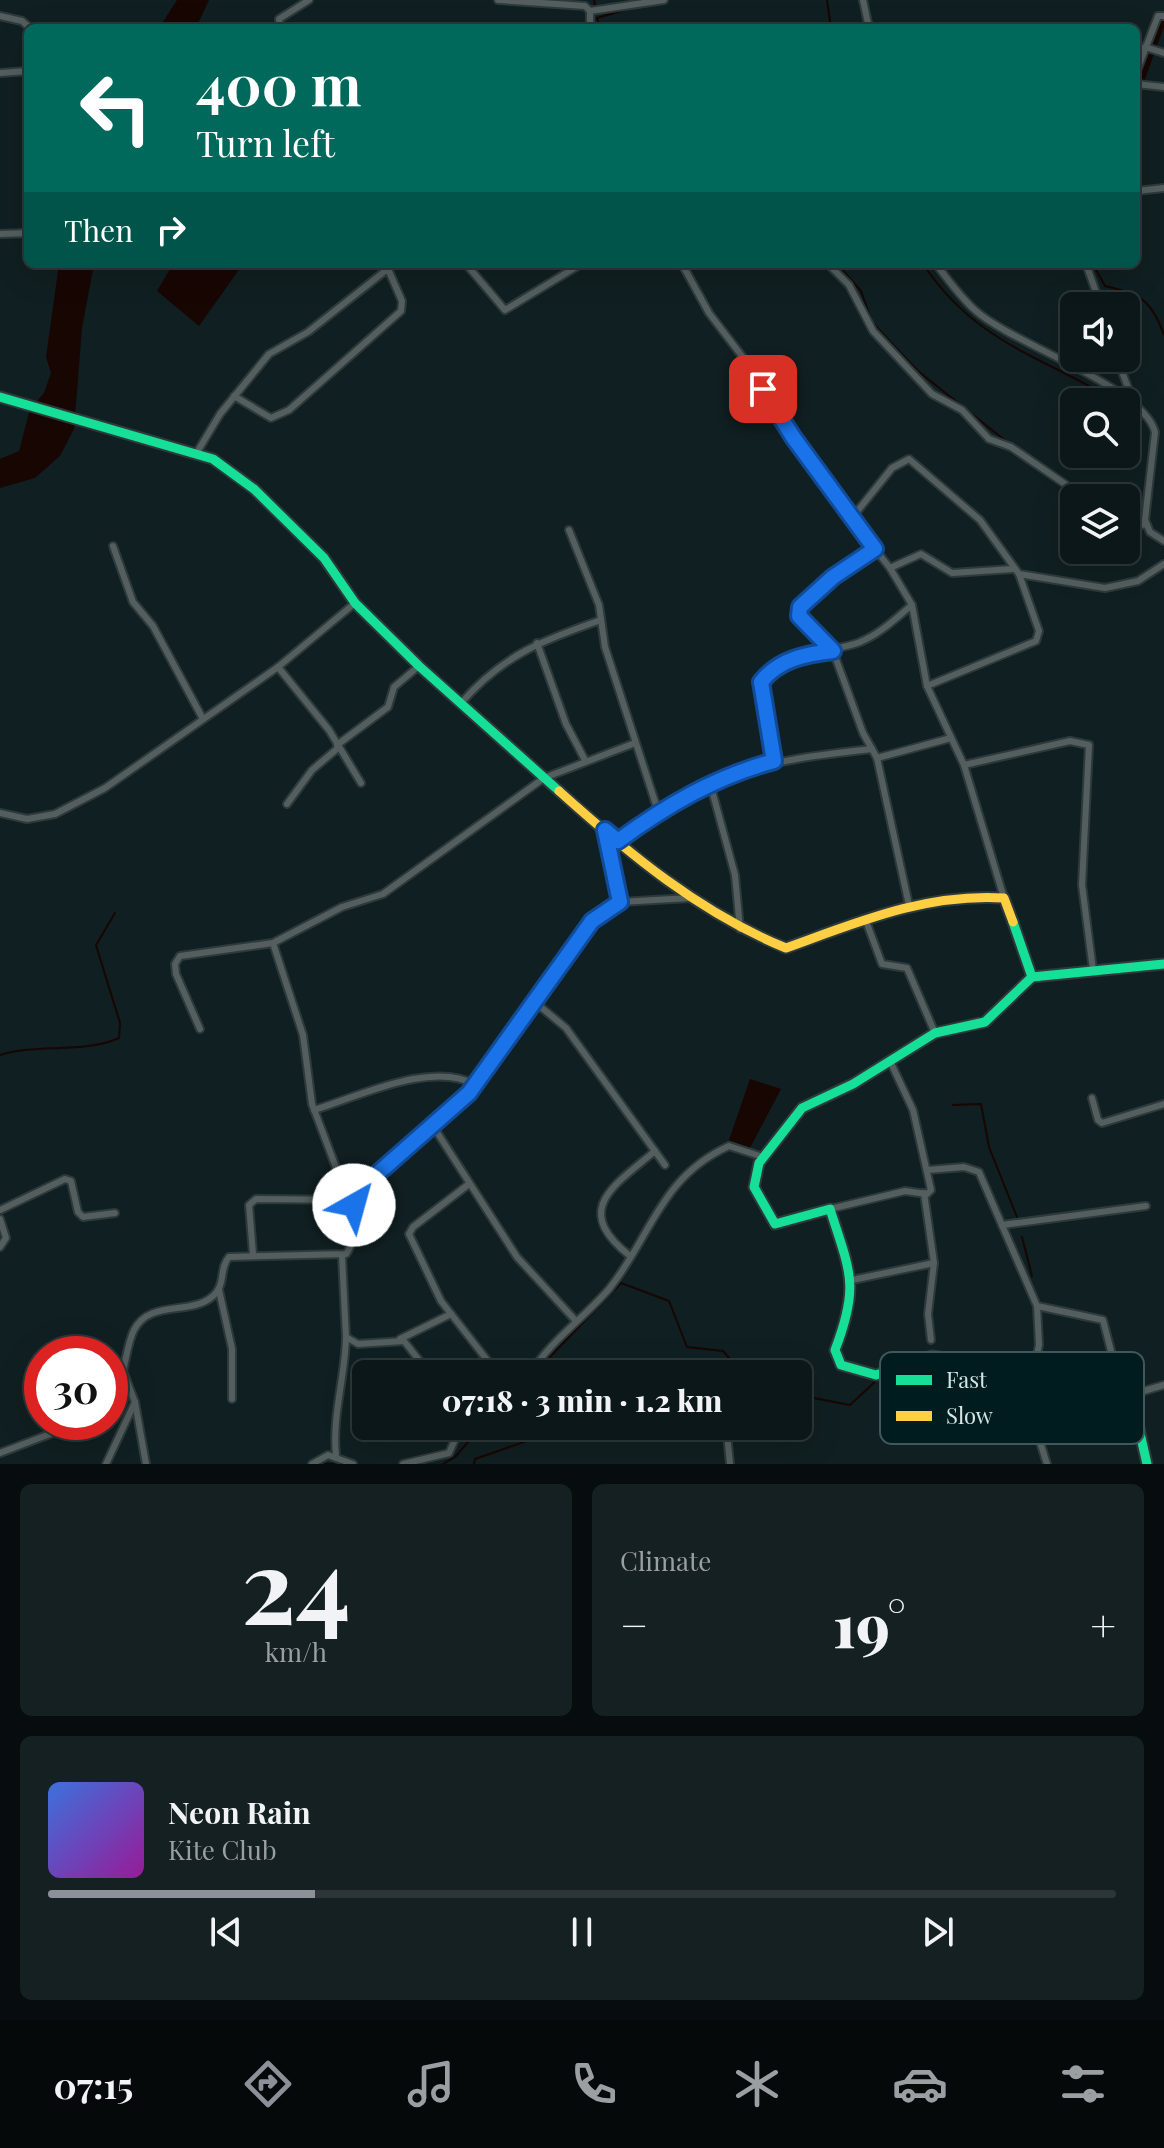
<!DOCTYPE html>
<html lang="en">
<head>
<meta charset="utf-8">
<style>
  :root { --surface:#0c1719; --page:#152022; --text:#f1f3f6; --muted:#9a9fa2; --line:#2c3638; --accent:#8c9099 }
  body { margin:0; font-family:"Playfair Display",serif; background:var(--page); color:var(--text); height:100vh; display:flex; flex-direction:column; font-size:30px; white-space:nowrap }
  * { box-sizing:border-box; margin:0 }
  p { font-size:26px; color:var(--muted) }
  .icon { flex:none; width:44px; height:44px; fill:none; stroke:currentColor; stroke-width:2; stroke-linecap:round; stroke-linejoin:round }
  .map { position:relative; height:1464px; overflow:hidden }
  .details { display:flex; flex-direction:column; gap:20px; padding:20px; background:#070d0e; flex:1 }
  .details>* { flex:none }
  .top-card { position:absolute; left:24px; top:24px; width:1116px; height:244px; border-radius:12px; box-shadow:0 8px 32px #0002,0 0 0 2px var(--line); background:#00695c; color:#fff; overflow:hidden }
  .tools { position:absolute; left:1060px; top:292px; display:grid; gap:16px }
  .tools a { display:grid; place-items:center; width:80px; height:80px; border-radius:12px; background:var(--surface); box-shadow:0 8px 32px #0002,0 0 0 2px var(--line); font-size:40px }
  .speed { position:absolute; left:24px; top:1336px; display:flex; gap:16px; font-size:40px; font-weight:700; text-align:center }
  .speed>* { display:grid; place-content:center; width:104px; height:104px; border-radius:50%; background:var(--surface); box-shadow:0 8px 32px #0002,0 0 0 2px var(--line); line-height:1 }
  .speed .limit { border:12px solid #d22; background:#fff; color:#111 }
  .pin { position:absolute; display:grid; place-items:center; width:68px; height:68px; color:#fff; margin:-34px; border-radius:16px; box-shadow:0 4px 12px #0006 }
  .me { position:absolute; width:88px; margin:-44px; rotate:38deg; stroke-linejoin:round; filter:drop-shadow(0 0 6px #0008) }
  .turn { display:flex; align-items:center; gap:28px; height:168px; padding:0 40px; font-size:36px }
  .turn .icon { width:104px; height:104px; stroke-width:2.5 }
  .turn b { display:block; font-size:56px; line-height:68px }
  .then { display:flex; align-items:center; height:76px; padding:0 40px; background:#0003; gap:16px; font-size:30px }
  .big { font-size:60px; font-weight:800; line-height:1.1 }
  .details .card { flex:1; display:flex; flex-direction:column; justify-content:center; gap:12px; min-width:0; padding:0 28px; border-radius:12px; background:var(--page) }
  .details .dial { align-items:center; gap:0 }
  .dial b { font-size:104px; line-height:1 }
  .song { display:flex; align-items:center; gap:24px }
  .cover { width:96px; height:96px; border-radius:12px; background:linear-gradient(135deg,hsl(220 70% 55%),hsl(300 70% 35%)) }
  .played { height:8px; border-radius:4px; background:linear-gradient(90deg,var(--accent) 25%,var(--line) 25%) }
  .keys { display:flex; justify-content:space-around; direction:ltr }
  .heat { display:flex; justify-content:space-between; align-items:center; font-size:44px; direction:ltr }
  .details .tiles { flex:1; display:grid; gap:20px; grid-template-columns:1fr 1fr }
  .card:last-child { grid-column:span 2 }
  .trip { position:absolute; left:352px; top:1360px; width:460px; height:80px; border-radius:12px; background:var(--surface); box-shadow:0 8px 32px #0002,0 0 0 2px var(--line); font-weight:800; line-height:80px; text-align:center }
  .menu { display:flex; height:128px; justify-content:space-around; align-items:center; background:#05090a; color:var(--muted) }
  .menu .icon { width:56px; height:56px }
  .menu .on { color:var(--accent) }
  .menu b { font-size:36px; color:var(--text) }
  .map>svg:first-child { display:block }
</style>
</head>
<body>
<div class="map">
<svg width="1164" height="1464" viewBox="0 0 1164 1464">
  <rect width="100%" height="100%" fill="#101f21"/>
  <g fill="#180603">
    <polygon points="177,0 209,0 196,28 159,28"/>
    <polygon points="59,264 94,264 82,328 74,429 60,456 35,478 0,488 0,459 19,451 30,409 44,393 51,373 46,357"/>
    <polygon points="173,264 243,264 199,326 157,291"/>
    <polygon points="750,1079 781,1089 750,1148 729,1140"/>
  </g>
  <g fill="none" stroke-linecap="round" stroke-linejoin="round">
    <g stroke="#180603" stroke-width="2">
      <polyline points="594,0 595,5"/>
      <polyline points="827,0 831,28"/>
      <polyline points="456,28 458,28"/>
      <polyline points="600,28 597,18 635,7"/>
      <polyline points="837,264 861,291 872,322 894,346 918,371 1007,442"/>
      <path d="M 923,264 C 977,344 1040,355 1117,402"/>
      <path d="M 1093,264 L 1105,286 C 1141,295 1151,299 1164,335"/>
      <polyline points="1126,407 1128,409"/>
      <polyline points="1023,451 1037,461"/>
      <path d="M 0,1055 C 38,1043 83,1054 119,1038 L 120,1023 L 96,945 L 115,913"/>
      <polyline points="953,1105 981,1104 989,1147 1017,1217"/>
      <polyline points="1022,1237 1032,1276"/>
      <polyline points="539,1374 544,1363 621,1283 669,1301 687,1347 723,1351 743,1374"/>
      <polyline points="798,1395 850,1405 878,1379 939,1386 950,1393 1026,1393"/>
      <polyline points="325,1464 334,1464"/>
      <polyline points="443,1464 455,1457 482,1426"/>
      <polyline points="474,1464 475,1459 570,1426"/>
    </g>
    <polyline stroke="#180603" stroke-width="7" points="1136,94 1161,24 1164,25"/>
    <defs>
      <g id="street">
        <polyline points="498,0 585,6 590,11 590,28"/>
        <polyline points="863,0 869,28"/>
        <polyline points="590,11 664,0"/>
        <polyline points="0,16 22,21 30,28"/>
        <polyline points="280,28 279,19 309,0"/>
        <polyline points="1145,47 1164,53"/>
        <polyline points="0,73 28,71"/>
        <polyline points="1136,73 1158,16 1164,16"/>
        <polyline points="1136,84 1164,87"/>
        <polyline points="1136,191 1164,188"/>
        <polyline points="0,234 28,233"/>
        <polyline points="466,264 505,310 581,264"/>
        <polyline points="682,264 709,313 748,364 845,511 890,568 912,605 927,686 964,765 1004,898"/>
        <polyline points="828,264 849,285 873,331 932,394 962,410 989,439 1011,447 1065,484 1075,498"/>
        <path d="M 936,264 C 948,280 961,298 976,311 C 1013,344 1144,387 1155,432 L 1145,520 L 1150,532 L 1164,541"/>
        <polyline points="1086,264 1101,306"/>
        <polyline points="1117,358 1134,404"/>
        <polyline points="234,396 271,418 289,410 401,311 402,301 388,269"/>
        <polyline points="196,454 220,414 269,354 308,332 394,264"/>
        <polyline points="851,519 892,468 909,459 980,520 1019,574 1105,588 1138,581 1164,564"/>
        <polyline points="1126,528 1146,524"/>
        <polyline points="569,530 599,605 605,647 658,811"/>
        <polyline points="113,546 133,602 153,626 203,719"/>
        <path d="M 875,549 C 851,564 809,585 798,612 L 833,651 L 863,733 L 877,758 L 909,905"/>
        <polyline points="890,568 921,554 952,573 1013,569"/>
        <polyline points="537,643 566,724 585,760"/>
        <polyline points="278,667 329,730 361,783"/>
        <polyline points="927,686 1036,641 1039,631 1019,574"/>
        <path d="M 461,703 C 503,655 543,640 601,620"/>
        <polyline points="337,745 388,707 394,687 419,666"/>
        <polyline points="877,758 951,738"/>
        <path d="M 774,761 L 761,686 C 771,649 832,654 860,642 C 880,634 896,618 912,605"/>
        <polyline points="964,765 1070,741 1089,745 1082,885 1093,970"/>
        <polyline points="710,783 735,875 740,929"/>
        <polyline points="287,804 312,770 338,748"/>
        <polyline points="0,813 27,819 55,814 105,788 278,667 355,603"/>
        <polyline points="605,830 620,902"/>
        <path d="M 618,841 C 711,772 759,761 872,749"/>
        <polyline points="866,921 882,964 907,968 935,1033"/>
        <polyline points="273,943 303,1035 312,1104 343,1186 355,1199"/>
        <polyline points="536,1003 566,1028 665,1165"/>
        <polyline points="200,1029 176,974 175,964 180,956 273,943 342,907 383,894 544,778 635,743"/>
        <polyline points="1092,1098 1098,1120 1102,1123 1164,1104"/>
        <path d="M 314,1110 C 360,1096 432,1060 476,1085"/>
        <polyline points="433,1126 517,1257 576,1321"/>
        <polyline points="928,1170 964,1167 979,1172 1037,1306 1103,1320 1126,1409"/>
        <polyline points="469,1184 413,1227 409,1234 441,1301 498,1374"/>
        <polyline points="924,1193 934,1263 928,1314 931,1340"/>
        <polyline points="830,1209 905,1191 927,1194 931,1190 913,1110 890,1061"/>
        <polyline points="0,1210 65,1179 71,1181 78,1212 83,1217 115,1213"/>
        <polyline points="0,1219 6,1238 0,1247"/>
        <polyline points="1002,1225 1146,1206"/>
        <polyline points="253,1254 249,1205 256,1199 353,1200"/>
        <polyline points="342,1256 346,1337 358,1344 404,1341 430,1374"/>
        <path d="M 630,1256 C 572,1210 612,1187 655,1151"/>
        <polyline points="852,1280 934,1263"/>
        <polyline points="219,1290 232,1349 232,1399"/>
        <polyline points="400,1339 451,1314"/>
        <polyline points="123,1371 135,1402 146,1464"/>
        <polyline points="1033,1373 1039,1345 1037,1306"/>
        <polyline points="458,1374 486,1359"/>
        <path d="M 530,1374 C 551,1340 583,1319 609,1289 C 651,1237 660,1177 729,1146 L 763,1157"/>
        <path d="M 110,1386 L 121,1378 C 126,1363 127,1344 134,1330 C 150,1299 191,1316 213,1296 C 226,1285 219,1268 229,1257 L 346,1254 C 361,1234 347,1210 359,1190 L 469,1093 L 592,921 L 620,902 L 690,898"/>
        <polyline points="1123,1397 1164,1385"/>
        <polyline points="895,1405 913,1406 915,1422 956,1424 958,1401 1033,1400"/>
        <polyline points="1034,1423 1047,1464"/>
        <polyline points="727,1434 730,1464"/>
        <polyline points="0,1453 50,1434 65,1422"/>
        <path d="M 336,1456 C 332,1414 345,1379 346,1337"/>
        <polyline points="106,1464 135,1402"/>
        <polyline points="312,1464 328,1455 353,1464"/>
        <polyline points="403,1464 449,1453 457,1435 472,1426"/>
      </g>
      <g id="fast">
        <polyline points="0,397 213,459 254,489 324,558 355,603 419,666 559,791"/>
        <polyline points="1013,922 1032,977 1164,964"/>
        <path d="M 1032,977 L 985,1022 L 935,1033 L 853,1084 L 802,1108 L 759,1163 L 754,1187 L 775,1224 L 830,1209 C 850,1272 860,1285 835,1350 L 841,1365 L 876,1375 L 932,1356 L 1033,1373 L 1034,1423 L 1078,1421 L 1130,1408 L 1135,1411 L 1147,1464"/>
      </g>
      <path id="slow" d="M 559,791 C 628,853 700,913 786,948 C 858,922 926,893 1004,898 L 1013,922"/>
    </defs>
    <use href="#street" stroke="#2d3a3b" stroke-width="10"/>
    <use href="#fast" stroke="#2d3a3b" stroke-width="13"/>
    <use href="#slow" stroke="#2d3a3b" stroke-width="13"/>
    <use href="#street" stroke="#545e5e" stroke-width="6"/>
    <use href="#fast" stroke="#16e098" stroke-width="9"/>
    <use href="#slow" stroke="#ffcf43" stroke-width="9"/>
  </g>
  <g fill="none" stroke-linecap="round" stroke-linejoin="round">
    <defs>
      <path id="route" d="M 354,1205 L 359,1190 L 469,1093 L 592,921 L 620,902 L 605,830 L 618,841 C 667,805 715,777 774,761 L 761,682 C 779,659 806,654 833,651 L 799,616 L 800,607 L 833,577 L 875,549 L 793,437 L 763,389"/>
    </defs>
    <use href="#route" stroke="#114b97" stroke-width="20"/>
    <use href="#route" stroke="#1a73e8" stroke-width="14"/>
  </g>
  <rect x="880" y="1352" width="264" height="92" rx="12" fill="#011c1e" stroke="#40585a" stroke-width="2"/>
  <rect x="896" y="1375" width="36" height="10" fill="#16e098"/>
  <rect x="896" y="1411" width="36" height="10" fill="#ffcf43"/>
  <g font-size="22" fill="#d4e4e5">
    <text x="946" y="1388">Fast</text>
    <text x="946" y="1424">Slow</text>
  </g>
</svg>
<div class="tools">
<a><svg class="icon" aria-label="sound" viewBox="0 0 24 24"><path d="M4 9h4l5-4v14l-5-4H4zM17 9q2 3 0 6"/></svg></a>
<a><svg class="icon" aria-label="search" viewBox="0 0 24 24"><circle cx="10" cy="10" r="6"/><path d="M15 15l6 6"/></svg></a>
<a><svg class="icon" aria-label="layers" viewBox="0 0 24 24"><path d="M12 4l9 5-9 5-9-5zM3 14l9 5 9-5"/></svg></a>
</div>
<div class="speed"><div class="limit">30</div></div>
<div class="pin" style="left:763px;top:389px;background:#d93025"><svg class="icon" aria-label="arrive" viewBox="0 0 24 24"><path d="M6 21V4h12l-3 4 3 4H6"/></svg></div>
<svg class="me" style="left:354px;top:1205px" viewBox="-20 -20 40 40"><circle r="19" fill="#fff"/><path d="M0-13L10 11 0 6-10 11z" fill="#1a73e8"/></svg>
<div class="trip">07:18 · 3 min · 1.2 km</div>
<div class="top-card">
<div class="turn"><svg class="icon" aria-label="left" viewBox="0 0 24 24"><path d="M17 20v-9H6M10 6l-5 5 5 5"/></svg><div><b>400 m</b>Turn left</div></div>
<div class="then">Then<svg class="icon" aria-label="right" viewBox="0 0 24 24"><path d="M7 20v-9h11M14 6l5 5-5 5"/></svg></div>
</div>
</div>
<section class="details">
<div class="tiles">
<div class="card dial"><b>24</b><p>km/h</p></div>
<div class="card"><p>Climate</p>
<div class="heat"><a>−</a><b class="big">19°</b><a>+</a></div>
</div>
<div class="card">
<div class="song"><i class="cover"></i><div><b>Neon Rain</b><p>Kite Club</p></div></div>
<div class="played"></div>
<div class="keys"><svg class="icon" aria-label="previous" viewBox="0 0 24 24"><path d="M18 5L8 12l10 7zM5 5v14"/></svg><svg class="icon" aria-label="pause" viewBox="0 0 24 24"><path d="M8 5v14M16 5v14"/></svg><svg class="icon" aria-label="next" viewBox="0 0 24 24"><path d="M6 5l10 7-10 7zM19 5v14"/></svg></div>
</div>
</div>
</section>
<nav class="menu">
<b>07:15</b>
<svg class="icon on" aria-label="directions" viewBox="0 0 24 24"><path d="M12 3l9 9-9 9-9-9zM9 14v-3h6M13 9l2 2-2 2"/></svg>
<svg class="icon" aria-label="music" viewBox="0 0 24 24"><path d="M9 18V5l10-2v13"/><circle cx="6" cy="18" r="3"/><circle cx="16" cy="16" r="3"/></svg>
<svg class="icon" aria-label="phone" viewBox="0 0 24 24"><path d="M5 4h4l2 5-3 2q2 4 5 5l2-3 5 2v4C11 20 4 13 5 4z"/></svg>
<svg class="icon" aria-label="climate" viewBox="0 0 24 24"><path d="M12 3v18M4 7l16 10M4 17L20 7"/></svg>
<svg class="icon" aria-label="car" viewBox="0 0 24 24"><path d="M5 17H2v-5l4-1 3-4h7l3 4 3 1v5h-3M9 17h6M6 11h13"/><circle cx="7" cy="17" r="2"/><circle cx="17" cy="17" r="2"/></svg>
<svg class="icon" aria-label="filters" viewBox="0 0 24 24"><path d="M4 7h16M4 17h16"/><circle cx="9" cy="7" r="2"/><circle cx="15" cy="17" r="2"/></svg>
</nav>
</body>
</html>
